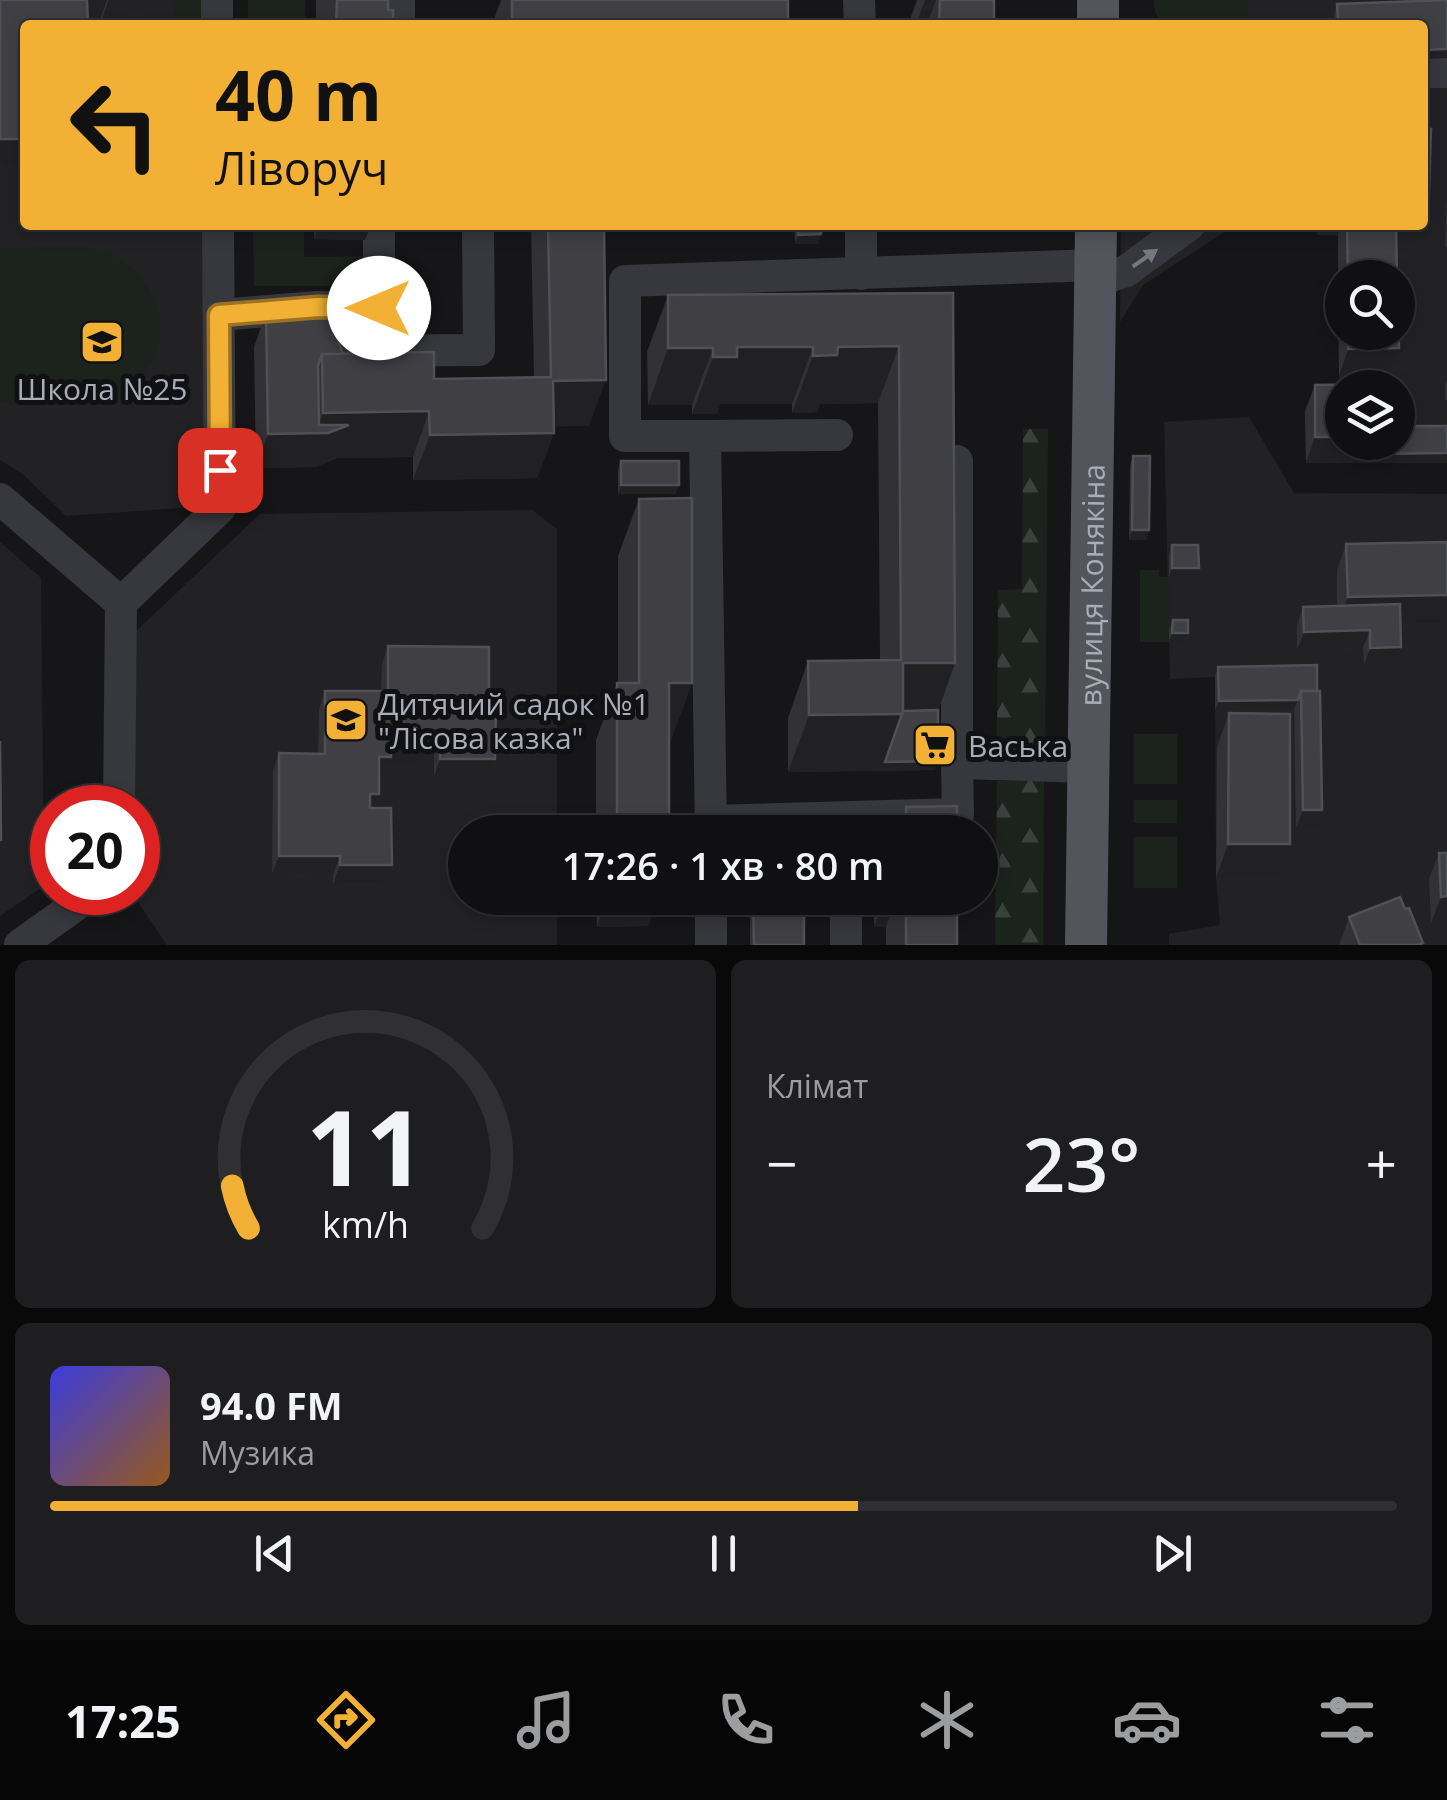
<!DOCTYPE html>
<html lang="uk">
<head>
<meta charset="utf-8">
<style>
  :root { --surface:#101012; --page:#1e1e20; --text:#f1f3f6; --muted:#9c9d9f; --line:#303032; --accent:#f2b134 }
  body { margin:0; font-family:"Open Sans",sans-serif; background:var(--page); color:var(--text); height:100vh; display:flex; flex-direction:column; font-size:38px; white-space:nowrap }
  * { box-sizing:border-box; margin:0 }
  p { font-size:32px; color:var(--muted) }
  .icon { flex:none; width:55px; height:55px; fill:none; stroke:currentColor; stroke-width:2; stroke-linecap:round; stroke-linejoin:round }
  .map { position:relative; height:945px; overflow:hidden }
  .details { display:flex; flex-direction:column; gap:15px; padding:15px; background:#09090a; flex:1 }
  .details>* { flex:none }
  .banner { position:absolute; left:20px; top:20px; width:1408px; height:210px; border-radius:10px; box-shadow:0 5px 15px #0003,0 0 0 2px var(--line); background:#f2b134; color:#111; overflow:hidden }
  .tools { position:absolute; left:1325px; top:260px; display:grid; gap:20px }
  .tools a { display:grid; place-items:center; width:90px; height:90px; border-radius:50%; background:var(--surface); box-shadow:0 5px 15px #0003,0 0 0 2px var(--line); font-size:50px }
  .speed { position:absolute; left:30px; top:785px; display:flex; gap:20px; font-size:50px; font-weight:700; text-align:center }
  .speed>* { display:grid; place-content:center; width:130px; height:130px; border-radius:50%; background:var(--surface); box-shadow:0 5px 15px #0003,0 0 0 2px var(--line); line-height:1 }
  .speed .limit { border:15px solid #d22; background:#fff; color:#111 }
  .pin { position:absolute; display:grid; place-items:center; width:85px; height:85px; color:#fff; margin:-42px; border-radius:20px; box-shadow:0 5px 15px #0006 }
  .me { position:absolute; width:110px; margin:-55px; rotate:270deg; stroke-linejoin:round; filter:drop-shadow(0 0 8px #0008) }
  .turn { display:flex; align-items:center; gap:35px; height:210px; padding:0 30px; font-size:45px }
  .turn .icon { width:130px; height:130px; stroke-width:2.5 }
  .turn b { display:block; font-size:70px; line-height:85px }
  .big { font-size:75px; font-weight:600; line-height:1.1 }
  .details .tile { flex:1; display:flex; flex-direction:column; justify-content:center; gap:15px; min-width:0; padding:0 35px; border-radius:15px; background:var(--page) }
  .details .dial { align-items:center; gap:0 }
  .dial svg { height:260px; overflow:visible; fill:none; stroke:var(--line); stroke-width:7; stroke-linecap:round; text-anchor:middle }
  .dial text { fill:var(--text); stroke:none }
  .song { display:flex; align-items:center; gap:30px }
  .cover { width:120px; height:120px; border-radius:15px; background:linear-gradient(135deg,hsl(240 70% 55%),hsl(30 70% 35%)) }
  .played { height:10px; border-radius:5px; background:linear-gradient(90deg,var(--accent) 60%,var(--line) 60%) }
  .keys { display:flex; justify-content:space-around; direction:ltr }
  .heat { display:flex; justify-content:space-between; align-items:center; font-size:55px; direction:ltr }
  .details .tiles { flex:1; display:grid; gap:15px; grid-template-columns:1fr 1fr }
  .tile:last-child { grid-column:span 2 }
  .trip { position:absolute; left:448px; top:815px; width:550px; height:100px; border-radius:50px; background:var(--surface); box-shadow:0 5px 15px #0003,0 0 0 2px var(--line); font-weight:600; line-height:100px; text-align:center }
  .dock { display:flex; height:160px; justify-content:space-around; align-items:center; background:#060607; color:var(--muted) }
  .dock .icon { width:70px; height:70px }
  .dock .current { color:var(--accent) }
  .dock b { font-size:45px; color:var(--text) }
  .map>svg:first-child { display:block }
</style>
</head>
<body>
<div class="map">
<svg width="1447" height="945" viewBox="0 0 1447 945">
  <defs>
    <pattern id="forest-firs" width="22" height="20" patternUnits="userSpaceOnUse" patternTransform="scale(2.5)"><rect width="22" height="20" fill="#1c231d"/><path d="M5 1l3.5 6h-7zM16 11l3.5 6h-7z" fill="#3a403c"/></pattern>
  </defs>
  <rect width="100%" height="100%" fill="#161618"/>
  <g fill="#222225" fill-rule="evenodd">
    <polygon points="0,0 202,0 202,25 25,25 25,225 203,225 205,497 195,507 66,516 24,475 0,460"/>
    <polygon points="1248,0 1447,0 1447,58 1422,25 1248,25"/>
    <path d="M 1423,85 L 1447,85 L 1447,463 L 1306,463 L 1305,411 L 1339,410 L 1338,236 L 1317,235 L 1317,225 L 1422,225 ZM 1342,278 L 1398,278 L 1398,332 L 1342,332 ZM 1342,388 L 1398,388 L 1398,442 L 1342,442 Z"/>
    <polygon points="1121,225 1235,225 1143,285 1120,322"/>
    <polygon points="1249,417 1294,493 1447,494 1447,568 1337,571 1338,623 1447,621 1447,945 1169,945 1169,934 1220,925 1216,878 1215,677 1170,679 1164,422"/>
    <polygon points="532,510 557,529 557,832 465,832 465,898 557,898 557,945 167,945 134,896 138,892 138,808 134,807 135,632 260,514"/>
    <polygon points="0,542 41,578 44,886 0,916"/>
  </g>
  <g fill="#1c231d">
    <rect x="175" y="0" width="27" height="25"/>
    <rect x="248" y="0" width="57" height="25"/>
    <polygon points="1154,0 1248,0 1248,25 1163,25 1155,12"/>
    <polygon points="253,225 304,225 304,257 370,256 370,286 254,286"/>
    <path d="M 81,247 C 163,254 192,358 116,395 C 82,411 36,403 0,402 L 0,248 Z"/>
    <polygon points="1140,570 1159,570 1159,577 1169,577 1169,642 1140,642"/>
    <rect x="1134" y="734" width="43" height="50"/>
    <rect x="1134" y="800" width="43" height="23"/>
    <rect x="1134" y="837" width="43" height="51"/>
  </g>
  <g fill="url(#forest-firs)">
    <polygon points="1023,429 1048,429 1045,744 997,743 998,590 1022,589"/>
    <polygon points="997,781 1044,781 1043,945 995,945"/>
  </g>
  <g fill="none" stroke-linecap="round" stroke-linejoin="round">
    <g stroke="#37383d" stroke-width="32">
      <polyline points="217,0 217,25"/>
      <polyline points="399,0 399,25"/>
      <polyline points="859,0 860,25"/>
      <polyline points="1422,72 1447,72"/>
      <polyline points="861,225 861,274"/>
      <polyline points="1096,281 1126,271 1189,225"/>
      <polyline points="318,307 379,308 379,225"/>
      <polyline points="219,315 318,307 318,351 479,350 478,225"/>
      <polyline points="705,436 625,436 625,281 1096,265"/>
      <polyline points="0,499 121,603 220,508 218,225"/>
      <polyline points="957,763 957,461"/>
      <polyline points="119,808 121,603"/>
      <polyline points="711,821 958,814 957,763 1088,767"/>
      <polyline points="711,832 705,436 837,435"/>
      <polyline points="711,898 711,945"/>
      <polyline points="846,898 846,945"/>
      <polyline points="20,945 94,892"/>
    </g>
    <g stroke="#53555c" stroke-width="42">
      <polyline points="1098,25 1098,0"/>
      <path id="s1" d="M 1086,945 L 1096,225"/>
    </g>
  </g>
  <g fill="#323236">
    <polygon points="0,0 141,0 133,22 101,22 101,17 88,17"/>
    <polygon points="316,0 389,0 388,10 393,25 316,25"/>
    <polygon points="501,0 788,0 787,25 492,25"/>
    <polygon points="917,0 994,0 994,25 908,25"/>
    <polygon points="1447,0 1447,58 1422,59 1422,25 1334,25 1334,14 1337,4"/>
    <polygon points="1447,196 1447,246 1445,246"/>
    <polygon points="314,225 371,225 365,240 314,239"/>
    <polygon points="531,225 604,225 589,426 554,426 554,433 537,478 413,480 413,457 337,458 316,467 256,468 254,347 266,313 301,313 304,303 343,354 434,379 534,377"/>
    <polygon points="794,225 821,225 821,234 818,244 795,244"/>
    <polygon points="1317,225 1422,225 1424,230 1397,229 1397,278 1342,278 1342,332 1398,332 1389,374 1339,376 1338,235 1340,229 1317,230"/>
    <polygon points="953,293 935,770 788,772 788,718 808,661 880,660 878,403 820,404 817,412 792,413 792,404 720,404 717,414 692,414 692,405 648,405 647,352 668,295"/>
    <polygon points="1447,379 1447,400 1445,400 1445,385"/>
    <polygon points="1379,384 1306,463 1305,411 1315,385"/>
    <polygon points="1133,456 1149,530 1146,540 1129,540 1130,466"/>
    <polygon points="621,461 676,494 618,494 618,470"/>
    <polygon points="639,499 692,683 671,740 669,740 669,832 596,832 596,740 617,683 618,683 618,556"/>
    <polygon points="1346,544 1401,622 1395,665 1364,666 1363,648 1297,650 1297,625 1303,607 1337,606 1337,570"/>
    <polygon points="1172,545 1195,577 1169,577 1169,555"/>
    <polygon points="1173,620 1185,642 1169,642 1169,629"/>
    <polygon points="388,646 489,707 495,759 489,777 434,777 434,756 424,756 420,765 388,765 384,775 379,775 379,794 374,808 385,883 333,884 333,875 272,874 273,771 279,753 318,754 319,709 325,691 381,691 382,664"/>
    <polygon points="1317,665 1316,828 1296,828 1294,709 1215,710 1215,676 1218,667"/>
    <polygon points="1229,713 1277,878 1216,878 1217,747"/>
    <polygon points="906,807 957,832 897,832"/>
    <polygon points="1439,853 1447,922 1431,923 1429,879"/>
    <polygon points="596,898 659,898 648,926 597,927"/>
    <rect x="750" y="898" width="54" height="47"/>
    <polygon points="878,898 957,898 957,945 886,945 886,927 874,927 874,909"/>
    <polygon points="1405,909 1423,943 1422,945 1339,945 1349,917"/>
  </g>
  <g fill="#212124">
    <polygon points="84,0 107,0 101,17 78,17"/>
    <polygon points="109,0 141,0 133,22 101,22"/>
    <polygon points="925,0 936,0 927,25 916,25"/>
    <polygon points="788,23 787,25 694,25"/>
    <polygon points="1447,49 1447,58 1422,59 1422,50"/>
    <rect x="0" y="139" width="25" height="26"/>
    <polygon points="1422,220 1428,220 1424,230 1367,228 1368,225 1422,225"/>
    <polygon points="319,225 371,225 365,240 314,239"/>
    <polygon points="1318,225 1341,225 1340,229 1317,230"/>
    <polygon points="821,234 818,244 795,244 798,235"/>
    <polygon points="899,346 878,403 820,404 817,412 792,413 813,356 838,347"/>
    <polygon points="737,347 813,347 792,404 720,404 717,414 692,414 713,357"/>
    <polygon points="668,348 713,348 692,405 648,405"/>
    <polygon points="1399,348 1389,374 1339,376 1348,349"/>
    <polygon points="606,380 589,426 537,427 553,381"/>
    <polygon points="429,411 413,457 337,458 316,467 256,468 268,434 316,433 323,413"/>
    <polygon points="554,433 537,478 413,480 430,435"/>
    <polygon points="1315,437 1342,437 1342,442 1378,442 1447,453 1447,462 1306,463"/>
    <polygon points="621,485 679,485 676,494 618,494"/>
    <polygon points="1132,530 1149,530 1146,540 1129,540"/>
    <polygon points="1172,568 1199,568 1195,577 1169,577"/>
    <polygon points="1447,595 1447,621 1338,624 1348,597"/>
    <polygon points="1370,630 1363,648 1297,650 1304,632"/>
    <polygon points="1172,633 1188,633 1185,642 1169,642"/>
    <polygon points="1401,647 1395,665 1364,666 1370,648"/>
    <polygon points="903,663 955,663 935,720 938,761 935,770 788,772 809,715"/>
    <polygon points="669,683 692,683 671,740 648,740"/>
    <polygon points="1298,700 1294,709 1215,710 1219,701"/>
    <polygon points="427,738 440,738 434,756 424,756 420,765 388,765 384,775 373,775 379,757 391,747"/>
    <polygon points="440,759 495,759 489,777 434,777"/>
    <polygon points="370,794 379,794 372,812 364,812"/>
    <polygon points="1303,810 1322,810 1316,828 1296,828"/>
    <polygon points="1228,844 1290,844 1277,878 1216,878"/>
    <polygon points="279,856 340,856 333,875 272,874"/>
    <polygon points="340,865 392,865 385,883 333,884"/>
    <polygon points="1447,896 1447,922 1431,923 1441,897"/>
    <polygon points="607,898 659,898 648,926 597,927"/>
    <polygon points="885,898 896,898 886,927 874,927"/>
  </g>
  <g fill="#3f3f44" stroke="#4f5156" stroke-width="2.5">
    <polygon points="0,0 87,0 88,25 25,25 25,139 0,139"/>
    <polygon points="337,0 388,0 388,10 393,10 393,25 336,25"/>
    <polygon points="512,0 788,0 788,23 694,25 512,25"/>
    <polygon points="940,0 994,0 994,25 939,25"/>
    <polygon points="1447,0 1447,49 1422,50 1422,25 1338,25 1337,4"/>
    <polygon points="1422,129 1431,129 1428,220 1422,220"/>
    <polygon points="548,225 604,225 606,380 553,381 554,433 430,435 429,411 323,413 322,354 434,352 434,379 551,377"/>
    <polygon points="798,225 821,225 821,234 798,235"/>
    <polygon points="1347,225 1396,225 1397,278 1348,278"/>
    <polygon points="1398,284 1399,348 1348,349 1348,332 1398,332"/>
    <polygon points="953,293 955,663 903,663 903,714 809,715 808,661 901,660 899,346 838,347 837,355 813,356 813,347 737,347 737,357 713,357 713,348 668,348 668,295"/>
    <polygon points="323,302 343,354 322,354 318,366 319,425 349,425 328,433 268,434 266,313 304,312 304,303"/>
    <polygon points="1379,384 1379,388 1342,388 1342,437 1315,437 1315,385"/>
    <polygon points="1398,426 1447,426 1447,453 1373,454 1378,442 1398,442"/>
    <polygon points="1133,456 1150,456 1149,530 1132,530"/>
    <rect x="621" y="461" width="58" height="24"/>
    <polygon points="692,498 692,683 669,683 669,832 617,832 617,683 639,683 639,499"/>
    <polygon points="1447,542 1447,595 1348,597 1346,544"/>
    <polygon points="1172,545 1198,545 1199,568 1172,568"/>
    <polygon points="1400,604 1401,647 1370,648 1370,630 1304,632 1303,607"/>
    <polygon points="1173,620 1188,620 1188,633 1172,633"/>
    <polygon points="388,646 489,647 489,707 496,708 495,759 440,759 440,738 427,738 427,747 391,747 391,757 379,757 379,794 370,794 370,808 391,808 392,865 340,865 340,856 279,856 279,753 325,754 325,691 388,691"/>
    <polygon points="1317,665 1317,691 1301,691 1298,700 1219,701 1218,667"/>
    <polygon points="1301,691 1320,691 1322,810 1303,810"/>
    <polygon points="938,710 938,761 885,762 903,711"/>
    <polygon points="1229,713 1290,714 1290,844 1228,844"/>
    <polygon points="0,741 1,840 0,840"/>
    <polygon points="957,806 957,832 906,832 906,807"/>
    <polygon points="1439,853 1447,853 1447,896 1441,897"/>
    <polygon points="1400,897 1405,909 1409,908 1423,943 1418,945 1360,945 1349,917"/>
    <polygon points="753,898 804,898 804,945 754,945"/>
    <rect x="906" y="898" width="51" height="47"/>
  </g>
  <defs><path id="oneway-solid" d="M-6-.8H1V-3.2L6.5 0L1 3.2V.8H-6Z" transform="scale(2.5)"/></defs>
  <use fill="#757881" href="#oneway-solid" transform="translate(1145 258) rotate(-35)"/>
  <g fill="none" stroke-linecap="round" stroke-linejoin="round">
    <defs>
      <polyline id="route" points="220,470 219,315 318,307 379,308"/>
    </defs>
    <use href="#route" stroke="#9d7322" stroke-width="25"/>
    <use href="#route" stroke="#f2b134" stroke-width="18"/>
  </g>
  <defs>
    <symbol id="school-square" viewBox="-11 -11 22 22"><rect x="-9" y="-9" width="18" height="18" rx="4" fill="#f2b134" stroke="#111113"/><path d="M0-5L7-2L0 1L-7-2ZM-4 1L0 2.5L4 1V4Q0 6-4 4Z" fill="#111"/></symbol>
    <symbol id="supermarket-square" viewBox="-11 -11 22 22"><rect x="-9" y="-9" width="18" height="18" rx="4" fill="#f2b134" stroke="#111113"/><path d="M-6-5.5h2.5l.6 2H6L4.5 2H-2.5L-4.4-4H-6ZM-1.5 3.2a1.3 1.3 0 1 0 .1 0ZM3 3.2a1.3 1.3 0 1 0 .1 0Z" fill="#111"/></symbol>
  </defs>
  <g fill-rule="evenodd">
    <use href="#school-square" x="77" y="317" width="50" height="50"/>
    <use href="#school-square" x="321" y="695" width="50" height="50"/>
    <use href="#supermarket-square" x="910" y="720" width="50" height="50"/>
  </g>
  <g text-anchor="middle" dominant-baseline="central" stroke-width="10" stroke-linejoin="round" paint-order="stroke">
    <g font-size="30" fill="#a8adb8" stroke="#111113" text-anchor="start">
      <text x="102" y="388" text-anchor="middle">Школа №25</text>
      <text x="378" y="703">Дитячий садок №1<tspan x="378" dy="34">"Лісова казка"</tspan></text>
      <text x="968" y="745">Васька</text>
    </g>
    <g font-size="30" fill="#a8adb8" stroke="#111113">
      <text stroke="none"><textPath href="#s1" startOffset="360">вулиця Конякіна</textPath></text>
    </g>
  </g>
</svg>
<div class="tools">
<a><svg class="icon" aria-label="search" viewBox="0 0 24 24"><circle cx="10" cy="10" r="6"/><path d="M15 15l6 6"/></svg></a>
<a><svg class="icon" aria-label="layers" viewBox="0 0 24 24"><path d="M12 4l9 5-9 5-9-5zM3 14l9 5 9-5"/></svg></a>
</div>
<div class="speed"><div class="limit">20</div></div>
<div class="pin" style="left:220px;top:470px;background:#d93025"><svg class="icon" aria-label="arrive" viewBox="0 0 24 24"><path d="M6 21V4h12l-3 4 3 4H6"/></svg></div>
<svg class="me" style="left:379px;top:308px" viewBox="-20 -20 40 40"><circle r="19" fill="#fff"/><path d="M0-13L10 11 0 6-10 11z" fill="#f2b134"/></svg>
<div class="trip">17:26 · 1 хв · 80 m</div>
<div class="banner">
<div class="turn"><svg class="icon" aria-label="left" viewBox="0 0 24 24"><path d="M17 20v-9H6M10 6l-5 5 5 5"/></svg><div><b>40 m</b>Ліворуч</div></div>
</div>
</div>
<section class="details">
<div class="tiles">
<div class="tile dial"><svg viewBox="0 0 100 80">
<path d="M14 69A42 42 0 1 1 86 69"/>
<path d="M14 69A42 42 0 0 1 9 56" stroke="#f2b134"/>
<text x="50" y="56" font-size="32" font-weight="700">11</text>
<text x="50" y="72" font-size="11">km/h</text>
</svg></div>
<div class="tile"><p>Клімат</p>
<div class="heat"><a>−</a><b class="big">23°</b><a>+</a></div>
</div>
<div class="tile">
<div class="song"><i class="cover"></i><div><b>94.0 FM</b><p>Музика</p></div></div>
<div class="played"></div>
<div class="keys"><svg class="icon" aria-label="previous" viewBox="0 0 24 24"><path d="M18 5L8 12l10 7zM5 5v14"/></svg><svg class="icon" aria-label="pause" viewBox="0 0 24 24"><path d="M8 5v14M16 5v14"/></svg><svg class="icon" aria-label="next" viewBox="0 0 24 24"><path d="M6 5l10 7-10 7zM19 5v14"/></svg></div>
</div>
</div>
</section>
<nav class="dock">
<b>17:25</b>
<svg class="icon current" aria-label="directions" viewBox="0 0 24 24"><path d="M12 3l9 9-9 9-9-9zM9 14v-3h6M13 9l2 2-2 2"/></svg>
<svg class="icon" aria-label="music" viewBox="0 0 24 24"><path d="M9 18V5l10-2v13"/><circle cx="6" cy="18" r="3"/><circle cx="16" cy="16" r="3"/></svg>
<svg class="icon" aria-label="phone" viewBox="0 0 24 24"><path d="M5 4h4l2 5-3 2q2 4 5 5l2-3 5 2v4C11 20 4 13 5 4z"/></svg>
<svg class="icon" aria-label="climate" viewBox="0 0 24 24"><path d="M12 3v18M4 7l16 10M4 17L20 7"/></svg>
<svg class="icon" aria-label="car" viewBox="0 0 24 24"><path d="M5 17H2v-5l4-1 3-4h7l3 4 3 1v5h-3M9 17h6M6 11h13"/><circle cx="7" cy="17" r="2"/><circle cx="17" cy="17" r="2"/></svg>
<svg class="icon" aria-label="filters" viewBox="0 0 24 24"><path d="M4 7h16M4 17h16"/><circle cx="9" cy="7" r="2"/><circle cx="15" cy="17" r="2"/></svg>
</nav>
</body>
</html>
